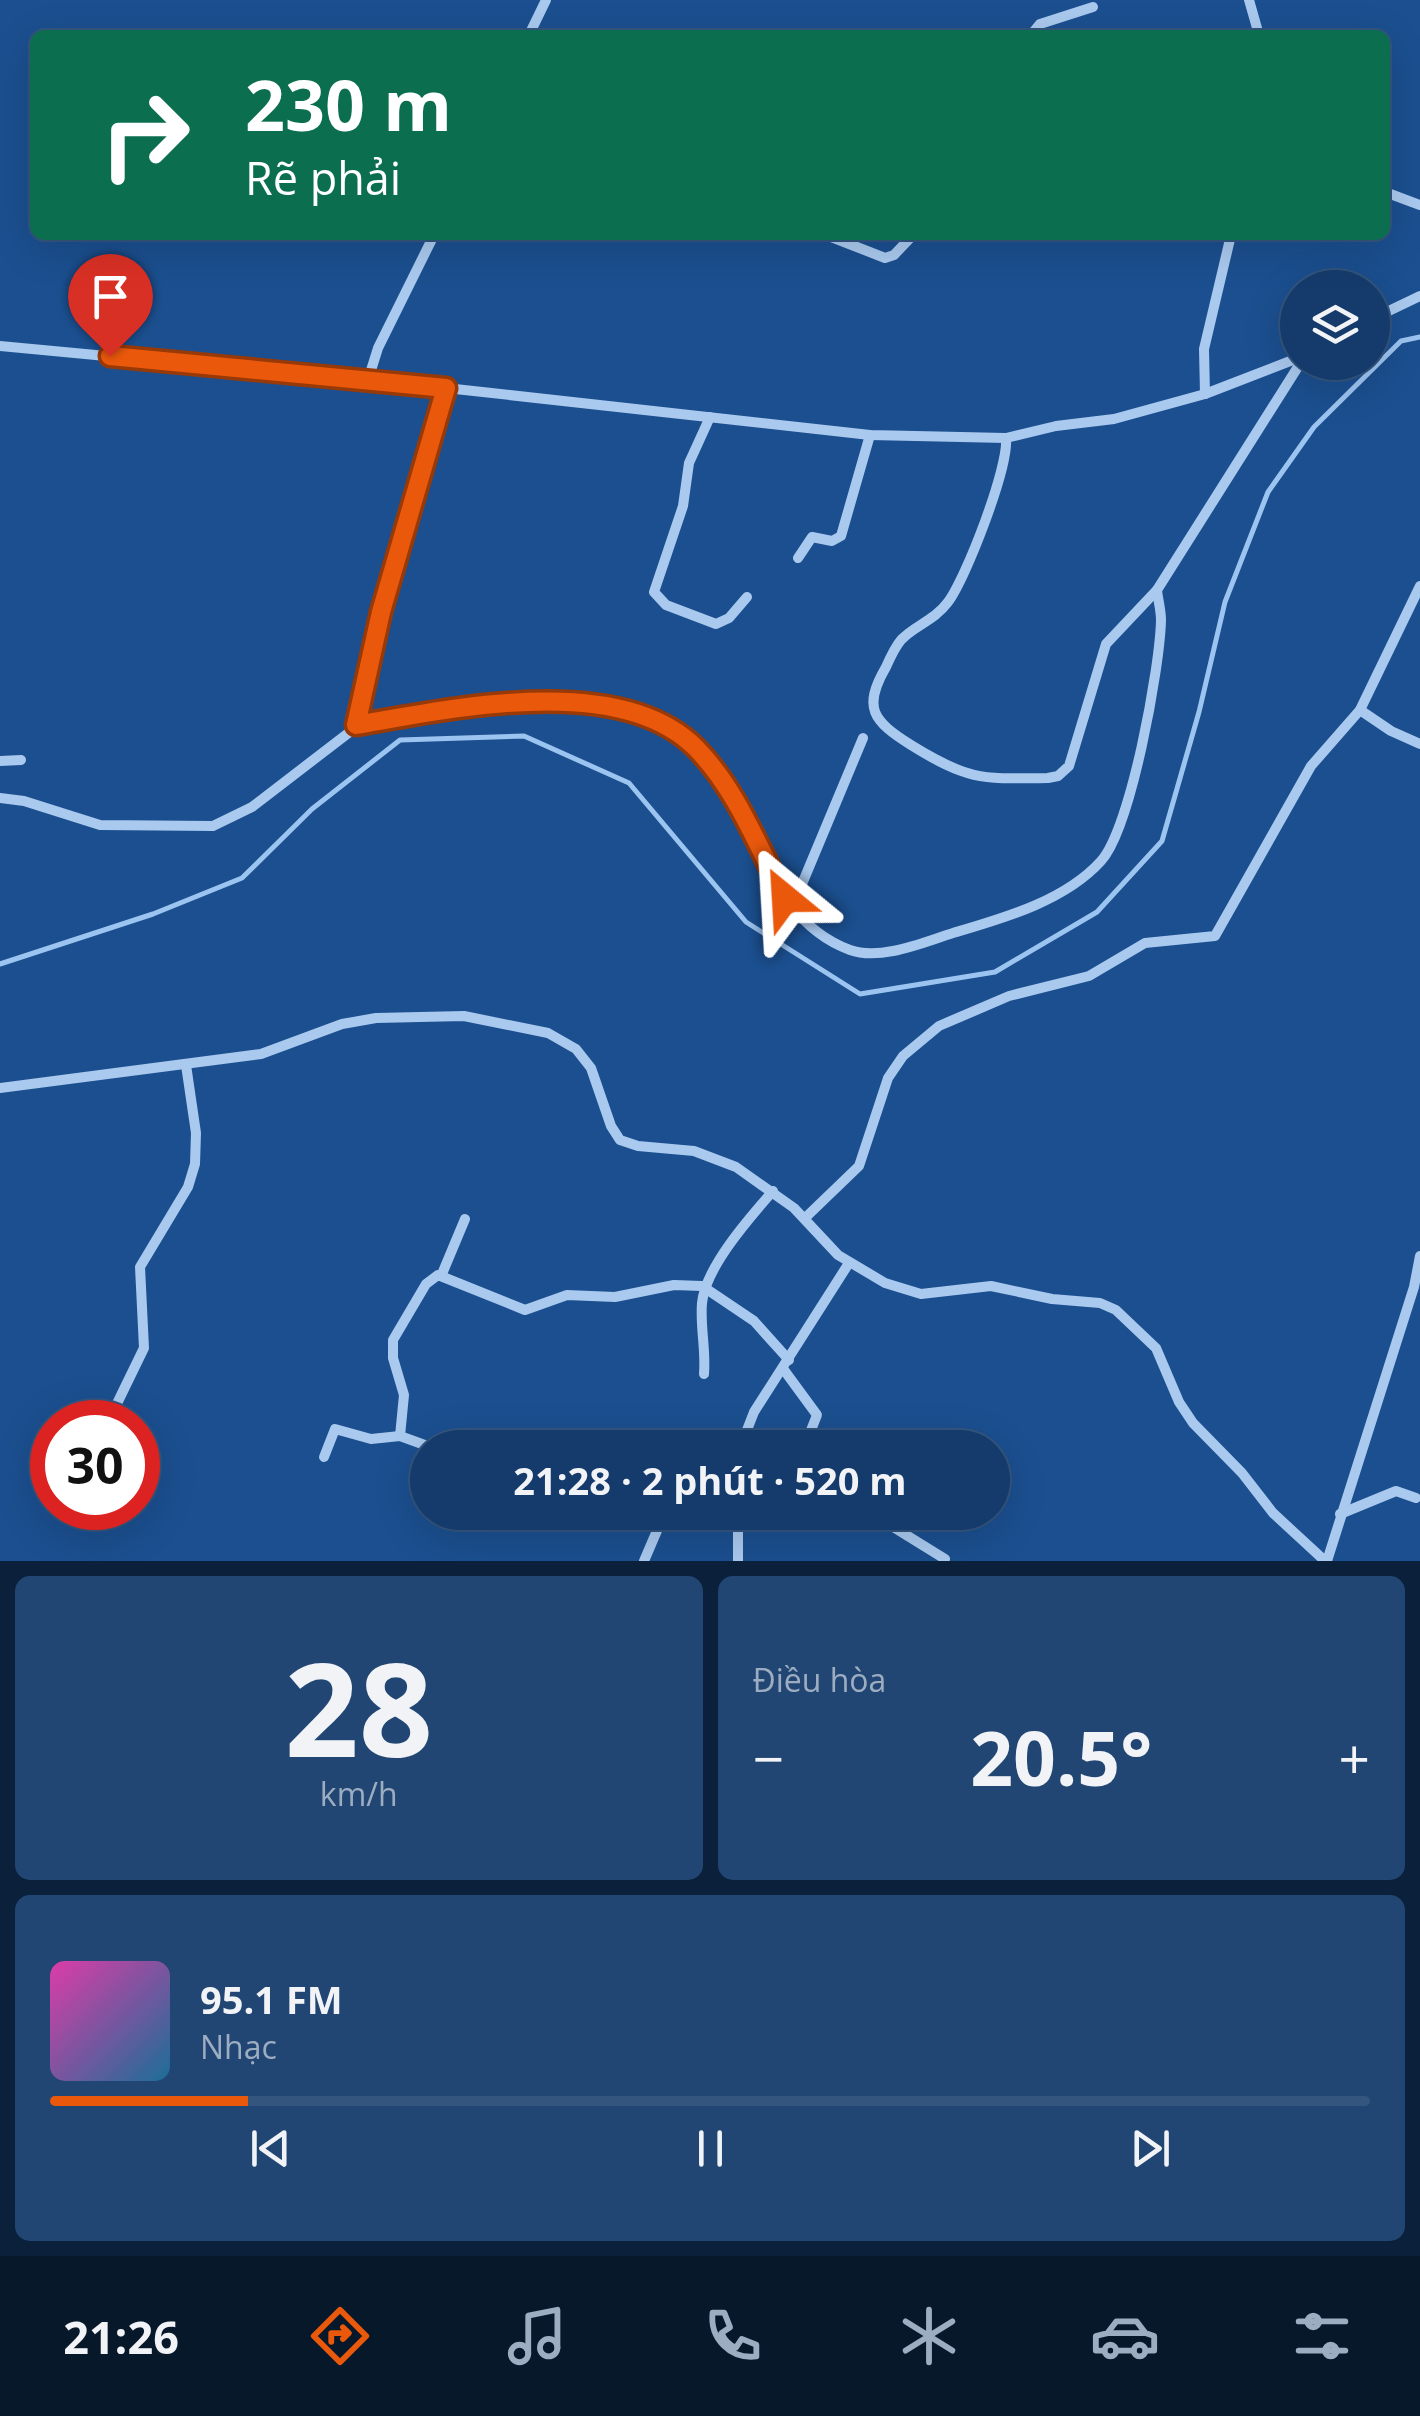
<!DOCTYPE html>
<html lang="vi">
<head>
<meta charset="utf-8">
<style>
  :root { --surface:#143b6b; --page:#214673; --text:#f1f3f6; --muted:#9dadc1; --line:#33557e; --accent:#ea580c }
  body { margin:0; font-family:"Open Sans",sans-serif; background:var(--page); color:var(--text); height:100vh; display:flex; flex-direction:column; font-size:38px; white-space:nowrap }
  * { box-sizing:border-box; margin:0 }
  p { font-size:32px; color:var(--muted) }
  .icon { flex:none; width:55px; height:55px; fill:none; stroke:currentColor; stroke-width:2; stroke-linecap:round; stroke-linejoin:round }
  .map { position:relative; height:1561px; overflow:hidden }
  .details { display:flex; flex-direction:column; gap:15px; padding:15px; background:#0b203b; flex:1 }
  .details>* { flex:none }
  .guide { position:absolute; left:30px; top:30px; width:1360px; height:210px; border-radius:15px; box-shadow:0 10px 40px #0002,0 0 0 2px var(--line); background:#0b6e4f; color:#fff; overflow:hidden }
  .tools { position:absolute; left:1280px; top:270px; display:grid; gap:20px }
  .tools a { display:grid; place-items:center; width:110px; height:110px; border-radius:50%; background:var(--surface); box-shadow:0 10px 40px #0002,0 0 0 2px var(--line); font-size:50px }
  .speed { position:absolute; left:30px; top:1400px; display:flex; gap:20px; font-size:50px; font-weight:700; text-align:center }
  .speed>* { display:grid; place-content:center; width:130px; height:130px; border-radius:50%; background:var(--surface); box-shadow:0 10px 40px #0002,0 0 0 2px var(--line); line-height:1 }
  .speed .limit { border:15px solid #d22; background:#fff; color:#111 }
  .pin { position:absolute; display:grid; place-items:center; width:85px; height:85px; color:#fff; margin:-102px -42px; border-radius:50% 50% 50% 0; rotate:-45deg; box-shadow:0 0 10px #0007 }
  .pin .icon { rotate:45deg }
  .me { position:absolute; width:110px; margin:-55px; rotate:333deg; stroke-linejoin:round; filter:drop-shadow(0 0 8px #0008) }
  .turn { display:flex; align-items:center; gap:35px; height:210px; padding:0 50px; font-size:45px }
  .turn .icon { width:130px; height:130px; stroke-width:2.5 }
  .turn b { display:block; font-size:70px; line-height:85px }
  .big { font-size:75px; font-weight:700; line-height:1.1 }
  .details .widget { flex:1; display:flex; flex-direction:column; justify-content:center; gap:15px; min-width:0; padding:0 35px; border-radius:15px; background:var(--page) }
  .details .dial { align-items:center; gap:0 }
  .dial b { font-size:130px; line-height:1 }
  .song { display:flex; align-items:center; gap:30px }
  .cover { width:120px; height:120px; border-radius:15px; background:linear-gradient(135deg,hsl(320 70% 55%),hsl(200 70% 35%)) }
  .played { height:10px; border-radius:5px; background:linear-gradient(90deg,var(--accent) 15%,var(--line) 15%) }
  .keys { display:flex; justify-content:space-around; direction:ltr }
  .heat { display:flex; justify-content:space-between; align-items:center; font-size:55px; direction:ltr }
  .details .tiles { flex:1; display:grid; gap:15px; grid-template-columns:1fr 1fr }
  .widget:last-child { grid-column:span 2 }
  .trip { position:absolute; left:410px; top:1430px; width:600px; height:100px; border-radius:50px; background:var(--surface); box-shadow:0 10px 40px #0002,0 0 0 2px var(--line); font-weight:700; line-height:100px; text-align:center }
  .tab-bar { display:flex; height:160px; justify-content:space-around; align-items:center; background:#08182b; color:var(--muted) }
  .tab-bar .icon { width:70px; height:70px }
  .tab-bar .active { color:var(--accent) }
  .tab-bar b { font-size:45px; color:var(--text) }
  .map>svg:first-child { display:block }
</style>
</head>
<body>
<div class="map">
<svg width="1420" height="1561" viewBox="0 0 1420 1561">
  <rect width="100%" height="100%" fill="#1b4f8f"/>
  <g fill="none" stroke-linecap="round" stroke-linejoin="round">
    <polyline stroke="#9cc4f0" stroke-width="5" points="0,964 153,914 242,878 312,809 400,740 524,736 629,783 746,922 860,994 995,972 1097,912 1162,841 1199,712 1225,602 1268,492 1314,427 1401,341 1420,337"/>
    <g stroke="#a9c9ee" stroke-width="10">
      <polyline points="1249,0 1259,35"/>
      <polyline points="529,35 546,0"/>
      <polyline points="1031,35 1040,24 1093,7"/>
      <polyline points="1385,192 1420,205"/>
      <polyline points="826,235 885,258 894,255 913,235"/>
      <polyline points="1372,319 1420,296"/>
      <polyline points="0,346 446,388 870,435 1006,438 1056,426 1114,419 1205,394 1298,358"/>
      <polyline points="368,380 378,348 434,235"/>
      <polyline points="1205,394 1204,349 1231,235"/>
      <polyline points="710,417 689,463 683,506 654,592 666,605 716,624 729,618 747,597"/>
      <path d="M 1006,438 C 1009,467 966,578 948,602 C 934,621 915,625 901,640 C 895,647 890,658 886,667 C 862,708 873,721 911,745 C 969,781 982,779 1048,778 L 1058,776 L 1069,766 L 1106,644 L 1157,590 L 1301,362"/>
      <polyline points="798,558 812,537 832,541 841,536 870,435"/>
      <polyline points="1360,710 1391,731 1420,744"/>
      <path d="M 356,725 C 445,710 560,684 647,718 C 758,760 745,912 850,950 C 881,961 924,942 953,933 C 1004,918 1065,901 1101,861 C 1131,828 1160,667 1161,620 C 1161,610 1158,600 1157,590"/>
      <polyline points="0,761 21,760"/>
      <polyline points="0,798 24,801 100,825 213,826 252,807 351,731 356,725 381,612 446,388"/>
      <polyline points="792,908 863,738"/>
      <polyline points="0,1088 261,1054 342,1024 376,1018 464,1016 548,1033 576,1049 591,1068 611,1126 620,1140 638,1146 694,1151 736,1167 794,1208 838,1255 885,1283 921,1294 991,1286 1052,1299 1100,1303 1116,1310 1156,1348 1179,1402 1193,1423 1242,1473 1273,1513 1325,1561"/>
      <polyline points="805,1218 859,1166 888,1078 903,1056 939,1026 1009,996 1089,976 1145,943 1215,936 1311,766 1360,710 1420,586"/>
      <polyline points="442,1274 465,1219"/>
      <polyline points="784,1370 817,1415 804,1448"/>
      <path d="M 704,1374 C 706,1349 700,1327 702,1303 C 705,1268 750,1217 773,1191"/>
      <polyline points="108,1422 144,1348 140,1267 188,1187 195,1164 196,1133 186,1065"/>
      <polyline points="433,1448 400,1436 404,1395 393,1358 393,1340 426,1284 438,1275 525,1310 567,1295 615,1297 674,1285 702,1286 754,1321 789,1360"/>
      <polyline points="740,1448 754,1412 849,1263"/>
      <polyline points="324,1457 335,1429 371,1439 400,1436"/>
      <polyline points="869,1512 945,1559"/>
      <polyline points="1340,1514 1396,1491 1416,1498"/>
      <polyline points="644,1561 665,1512"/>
      <polyline points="738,1561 738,1512"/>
      <polyline points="1327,1561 1414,1287 1420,1256"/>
    </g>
  </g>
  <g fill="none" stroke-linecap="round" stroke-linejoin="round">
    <defs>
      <path id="route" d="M 110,356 L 446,388 L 381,612 L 356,725 C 450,709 620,671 696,748 C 737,790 758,847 785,898"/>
    </defs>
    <use href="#route" stroke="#983908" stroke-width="25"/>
    <use href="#route" stroke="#ea580c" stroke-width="18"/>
  </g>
</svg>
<div class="tools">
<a><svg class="icon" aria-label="layers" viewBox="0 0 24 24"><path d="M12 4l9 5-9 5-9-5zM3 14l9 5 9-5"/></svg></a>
</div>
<div class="speed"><div class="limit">30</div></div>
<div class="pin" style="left:110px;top:356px;background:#d93025"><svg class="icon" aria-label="arrive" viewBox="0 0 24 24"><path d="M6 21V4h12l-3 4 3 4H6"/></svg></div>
<svg class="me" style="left:785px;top:898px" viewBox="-20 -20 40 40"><path d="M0-17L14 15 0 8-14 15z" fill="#ea580c" stroke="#fff" stroke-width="4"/></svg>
<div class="trip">21:28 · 2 phút · 520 m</div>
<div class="guide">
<div class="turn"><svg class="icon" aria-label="right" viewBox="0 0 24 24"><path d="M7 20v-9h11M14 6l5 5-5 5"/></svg><div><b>230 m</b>Rẽ phải</div></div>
</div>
</div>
<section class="details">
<div class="tiles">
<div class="widget dial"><b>28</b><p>km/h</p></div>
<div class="widget"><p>Điều hòa</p>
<div class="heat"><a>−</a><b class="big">20.5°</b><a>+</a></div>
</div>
<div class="widget">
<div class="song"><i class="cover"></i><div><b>95.1 FM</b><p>Nhạc</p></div></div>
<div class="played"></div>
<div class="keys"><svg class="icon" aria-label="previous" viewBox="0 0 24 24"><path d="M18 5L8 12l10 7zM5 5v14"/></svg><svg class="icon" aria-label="pause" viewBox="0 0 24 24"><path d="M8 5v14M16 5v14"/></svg><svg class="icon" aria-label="next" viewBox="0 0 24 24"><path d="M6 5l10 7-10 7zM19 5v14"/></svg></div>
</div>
</div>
</section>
<nav class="tab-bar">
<b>21:26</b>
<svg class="icon active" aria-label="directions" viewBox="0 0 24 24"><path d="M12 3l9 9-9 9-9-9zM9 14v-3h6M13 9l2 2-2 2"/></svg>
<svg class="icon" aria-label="music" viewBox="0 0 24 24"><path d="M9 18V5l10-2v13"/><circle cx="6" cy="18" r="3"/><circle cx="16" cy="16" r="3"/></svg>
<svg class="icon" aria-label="phone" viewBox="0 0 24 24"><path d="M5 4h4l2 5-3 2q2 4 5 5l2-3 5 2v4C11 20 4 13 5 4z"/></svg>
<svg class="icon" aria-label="climate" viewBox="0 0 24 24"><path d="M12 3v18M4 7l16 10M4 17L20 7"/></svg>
<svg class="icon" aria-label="car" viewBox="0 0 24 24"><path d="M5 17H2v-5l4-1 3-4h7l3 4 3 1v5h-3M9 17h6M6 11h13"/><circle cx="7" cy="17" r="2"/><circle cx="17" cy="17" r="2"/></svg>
<svg class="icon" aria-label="filters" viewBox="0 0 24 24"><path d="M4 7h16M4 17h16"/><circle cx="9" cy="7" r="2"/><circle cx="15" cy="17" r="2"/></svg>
</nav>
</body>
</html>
